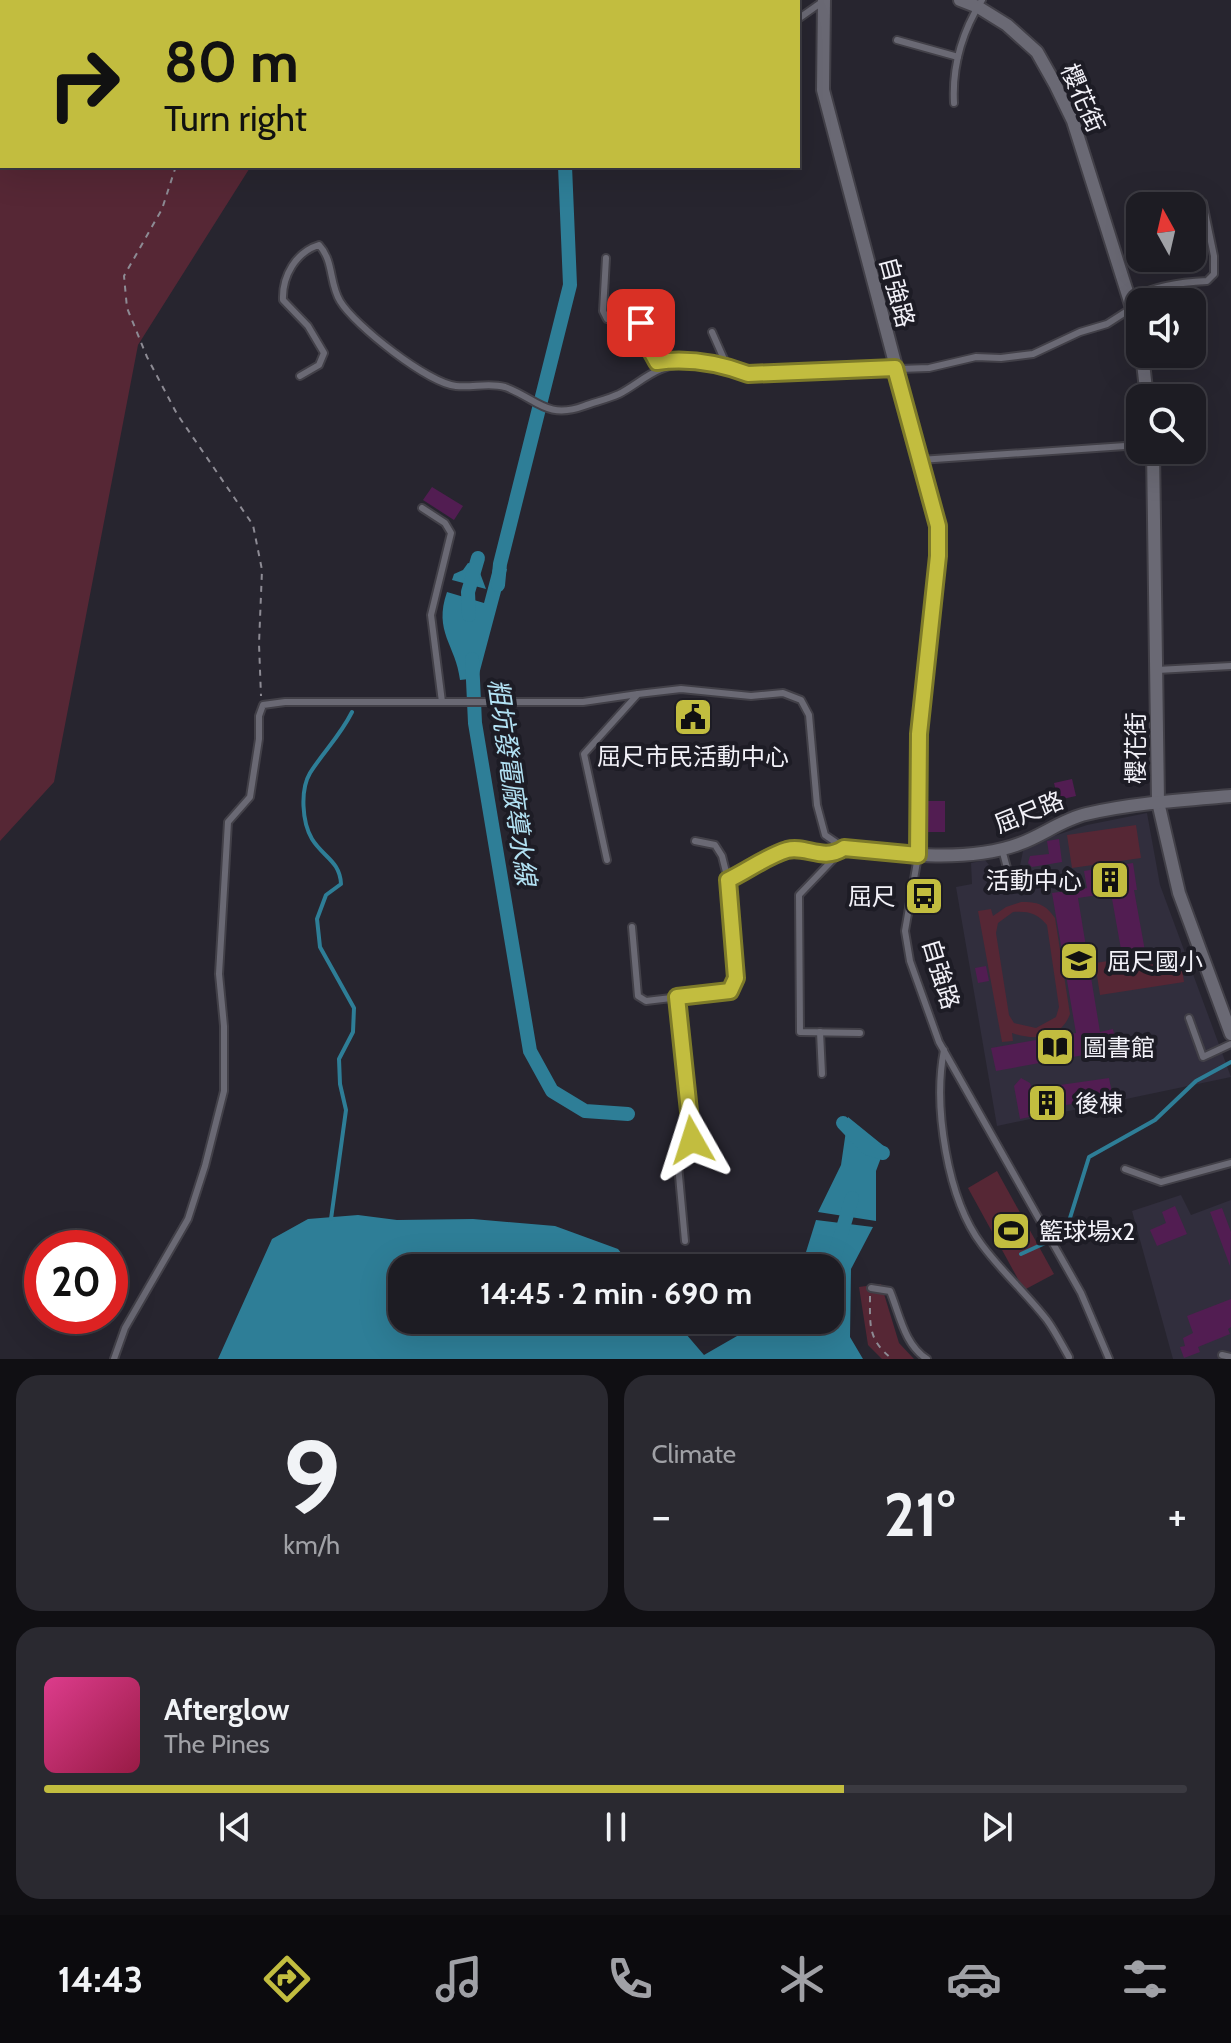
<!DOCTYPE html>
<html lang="en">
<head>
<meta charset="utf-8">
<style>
  :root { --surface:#1d1c23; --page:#2a2930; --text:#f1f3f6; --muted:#a0a1a6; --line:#3b3a41; --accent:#c2bd3f }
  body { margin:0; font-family:Cabin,"Noto Sans TC",sans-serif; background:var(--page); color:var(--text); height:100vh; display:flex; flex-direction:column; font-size:30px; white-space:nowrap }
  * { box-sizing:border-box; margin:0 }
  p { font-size:26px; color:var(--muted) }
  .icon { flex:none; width:44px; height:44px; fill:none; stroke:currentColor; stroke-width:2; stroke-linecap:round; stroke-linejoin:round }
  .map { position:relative; height:1359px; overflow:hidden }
  .drawer { display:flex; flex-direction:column; gap:16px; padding:16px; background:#100f13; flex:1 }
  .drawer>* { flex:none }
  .hud { position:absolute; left:0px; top:0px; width:800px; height:168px; box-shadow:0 8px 32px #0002,0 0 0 2px var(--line); background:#c2bd3f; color:#111; overflow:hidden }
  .needle { width:52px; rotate:352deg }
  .controls { position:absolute; left:1126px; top:192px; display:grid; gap:16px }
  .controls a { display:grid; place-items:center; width:80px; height:80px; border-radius:16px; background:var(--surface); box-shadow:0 8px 32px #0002,0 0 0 2px var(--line); font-size:40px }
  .speed { position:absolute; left:24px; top:1230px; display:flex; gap:16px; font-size:40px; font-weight:700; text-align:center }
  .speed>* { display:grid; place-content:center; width:104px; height:104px; border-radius:50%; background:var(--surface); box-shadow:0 8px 32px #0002,0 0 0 2px var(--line); line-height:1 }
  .speed .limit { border:12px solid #d22; background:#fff; color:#111 }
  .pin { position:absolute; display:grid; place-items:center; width:68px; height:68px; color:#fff; margin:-34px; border-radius:16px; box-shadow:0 4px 12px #0006 }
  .me { position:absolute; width:88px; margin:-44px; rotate:354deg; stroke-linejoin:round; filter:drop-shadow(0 0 6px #0008) }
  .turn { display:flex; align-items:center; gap:28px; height:168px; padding:0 32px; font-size:36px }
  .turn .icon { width:104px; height:104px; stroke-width:2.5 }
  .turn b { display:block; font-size:56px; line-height:68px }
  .big { font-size:60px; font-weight:700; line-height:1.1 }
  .drawer .widget { flex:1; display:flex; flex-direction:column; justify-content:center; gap:12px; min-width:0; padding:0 28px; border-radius:24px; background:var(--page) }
  .drawer .dial { align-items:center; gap:0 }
  .dial b { font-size:104px; line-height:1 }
  .song { display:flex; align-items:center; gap:24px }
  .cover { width:96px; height:96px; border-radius:12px; background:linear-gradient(135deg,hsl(330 70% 55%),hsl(340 70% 35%)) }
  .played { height:8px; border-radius:4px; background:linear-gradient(90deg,var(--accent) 70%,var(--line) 70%) }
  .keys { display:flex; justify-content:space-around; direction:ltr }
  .heat { display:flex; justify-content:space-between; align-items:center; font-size:44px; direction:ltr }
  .drawer .tiles { flex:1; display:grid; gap:16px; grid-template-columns:1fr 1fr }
  .widget:last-child { grid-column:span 2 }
  .trip { position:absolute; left:388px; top:1254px; width:456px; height:80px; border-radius:24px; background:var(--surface); box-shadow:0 8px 32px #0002,0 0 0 2px var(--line); font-weight:700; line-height:80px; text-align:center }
  .tab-bar { display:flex; height:128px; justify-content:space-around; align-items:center; background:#0c0b0e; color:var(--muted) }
  .tab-bar .icon { width:56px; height:56px }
  .tab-bar .active { color:var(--accent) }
  .tab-bar b { font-size:36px; color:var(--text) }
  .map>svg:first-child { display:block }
</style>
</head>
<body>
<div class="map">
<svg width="1231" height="1359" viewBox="0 0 1231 1359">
  <rect width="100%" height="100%" fill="#27252f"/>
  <g fill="#312e3d">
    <polygon points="1147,813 1160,885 1231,1077 997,1126 956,887 972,884 971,863 985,860 994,871 1020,866 1023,851 1054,836 1087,825"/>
    <polygon points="1181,1195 1191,1215 1231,1200 1231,1359 1173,1359 1132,1211"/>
  </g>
  <g fill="#562735" fill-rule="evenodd">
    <polygon points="0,0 355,0 2,2 2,166 251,166 138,345 54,782 0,841"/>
    <polygon points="1136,825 1141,858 1072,868 1067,835"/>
    <path d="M 1021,902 C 1038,902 1045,904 1055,918 L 1070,1014 C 1061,1039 1034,1041 1012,1033 L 1013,1041 L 1002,1042 L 978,911 L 991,909 L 993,916 L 1006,907 ZM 1013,912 C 1028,911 1037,913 1047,925 L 1059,1007 L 1056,1017 L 1036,1028 L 1014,1023 L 1009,1015 L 996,933 L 998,923 Z"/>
    <polygon points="1179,950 1184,982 1100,995 1095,963"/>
    <polygon points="997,1171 1054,1274 1024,1290 968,1188"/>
    <polygon points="881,1284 899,1343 914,1359 882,1359 868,1345 859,1287"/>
  </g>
  <g fill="#2e7e97">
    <polygon points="468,563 481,566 480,573 486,589 452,580 454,574 463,570"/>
    <path d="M 494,565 L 507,569 L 478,678 L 460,680 C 456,645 433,632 447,592 L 484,603 Z"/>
    <polygon points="848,1117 885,1147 876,1171 876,1221 818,1212 841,1165"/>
    <polygon points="358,1215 397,1220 473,1219 555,1226 618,1249 633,1268 402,1268 402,1320 674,1320 704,1355 744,1332 756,1320 830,1320 830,1268 801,1268 816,1220 873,1227 851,1269 850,1337 863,1359 218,1359 272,1239 308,1219"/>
  </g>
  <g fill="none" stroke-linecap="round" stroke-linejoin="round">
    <g stroke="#2e7e97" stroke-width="4">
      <path d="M 331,1219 L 346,1110 L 340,1084 L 339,1059 L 353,1032 L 354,1008 L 320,947 L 317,919 L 326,895 L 341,884 C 340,861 323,857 312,839 C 302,822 300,790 310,773 C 324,751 340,736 352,712"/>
      <polyline points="1021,1254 1065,1234 1089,1157 1155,1120 1196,1081 1231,1062"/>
    </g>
    <g stroke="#2e7e97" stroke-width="14">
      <polyline points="542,0 543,2"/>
      <polyline points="498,585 500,564 570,285 565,166"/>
      <polyline points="469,615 468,592 478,558"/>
      <polyline points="472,659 475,723 530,1051 552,1091 585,1111 628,1114"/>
      <polyline points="843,1123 867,1148 883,1153"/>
      <polyline points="830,1271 852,1198"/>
    </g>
  </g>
  <g fill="#521d52">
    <polygon points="432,487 463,506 454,520 423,500"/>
    <polygon points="1072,779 1076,796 1058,800 1054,783"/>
    <polygon points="928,801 945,801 945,832 927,832"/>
    <polygon points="1059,839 1062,862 1032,867 1028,863 1030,856 1049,854 1047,841"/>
    <polygon points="1133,863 1137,890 1134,890 1145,951 1122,955 1111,893 1078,898 1100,1032 1113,1029 1117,1049 996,1071 991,1048 1076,1033 1052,893 1087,888 1084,871"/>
    <polygon points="986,966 989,981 978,983 975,968"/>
    <polygon points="1021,1078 1030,1083 1032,1089 1109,1078 1113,1098 1039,1109 1039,1115 1020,1119 1014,1086"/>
    <polygon points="1175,1206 1187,1234 1157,1246 1150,1230 1166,1223 1162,1212"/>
    <polygon points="1222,1208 1231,1232 1230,1266 1210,1212"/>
    <polygon points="1231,1299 1231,1327 1228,1329 1230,1334 1198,1347 1200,1352 1184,1358 1180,1347 1185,1346 1183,1338 1193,1333 1187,1316"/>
  </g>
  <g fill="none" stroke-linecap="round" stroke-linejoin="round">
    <defs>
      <g id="lane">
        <polyline points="798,19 822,2"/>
        <polyline points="897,40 958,57"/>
        <path d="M 954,103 C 952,66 962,32 982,0"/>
        <polyline points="606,258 603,311 607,319 641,323 649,329 652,353 657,362 689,361"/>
        <path d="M 1129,299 C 1154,286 1180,282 1207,281 L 1214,274 L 1214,256 L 1203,203"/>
        <polyline points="712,332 727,366 748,374 929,368 976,357 1001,358 1033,354 1080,332 1107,324 1132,308"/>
        <path d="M 300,376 L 319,365 L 324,353 L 308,326 L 283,300 C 282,276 296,252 319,245 C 334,261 329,283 340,301 C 355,326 428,383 456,386 C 473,388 488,382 505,387 C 536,398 546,420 584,406 C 595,402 608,399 619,394 C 633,387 646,375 661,369 C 682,361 705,363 727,366"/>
        <polyline points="920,460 1140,445"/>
        <polyline points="422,508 445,523 451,533 431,615 442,702"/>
        <polyline points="1157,670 1231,666"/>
        <polyline points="695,841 715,845 722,856 728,880"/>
        <polyline points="1002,849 1007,868"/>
        <polyline points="918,856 905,931 910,961 939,1042 1081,1293 1109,1359"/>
        <polyline points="607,860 584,754 638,694 681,689 751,696 783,693 801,700 809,715 817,805 825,835 844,848 799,895 800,1032 860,1033"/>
        <polyline points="632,927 638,996 646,1001 730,991 736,978 728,880 789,849 820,855 841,851"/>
        <polyline points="677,997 692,1140 676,1143 685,1241"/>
        <polyline points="1189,1018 1203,1057 1231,1044"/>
        <polyline points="820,1032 822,1074"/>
        <path d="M 944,1050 C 933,1106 947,1199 982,1245 C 1002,1272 1027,1294 1047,1320 C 1055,1331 1062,1345 1069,1357"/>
        <polyline points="1125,1169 1161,1182 1231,1163"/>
        <path d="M 871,1288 L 890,1291 C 900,1315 904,1344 927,1359"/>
        <polyline points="1222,1355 1231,1357"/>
        <polyline points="114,1359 125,1328 188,1219 205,1166 224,1091 224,1026 219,974 228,822 250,797 259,739 259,716 263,705 285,702 583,702 638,694"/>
      </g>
      <g id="street">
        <polyline points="824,0 823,90 938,526 938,556 919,734 918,855"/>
        <polyline points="960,0 978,7 1007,25 1037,52 1055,84 1073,121 1133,311 1140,345"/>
        <polyline points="1142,354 1147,398"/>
        <polyline points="1153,450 1158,802 1179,893 1231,1034"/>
        <path d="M 844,848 C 897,854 968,863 1019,844 C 1042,836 1063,819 1086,814 C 1133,803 1183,800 1231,796"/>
      </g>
    </defs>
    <use href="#lane" stroke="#424048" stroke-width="10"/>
    <use href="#street" stroke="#424048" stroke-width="16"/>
    <g stroke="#8d8b94" stroke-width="2" stroke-dasharray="6 6" stroke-linecap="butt">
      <polyline points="176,166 162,209 124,276 127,308 147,357 177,414 253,525 262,570 259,644 261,696"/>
      <path d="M 870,1296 C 870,1327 868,1339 892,1359"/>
    </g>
    <use href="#lane" stroke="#6a6974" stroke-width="6"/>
    <use href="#street" stroke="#6a6974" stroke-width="12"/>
  </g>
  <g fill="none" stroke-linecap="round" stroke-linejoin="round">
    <defs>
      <path id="route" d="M 641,323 L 649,329 L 652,353 L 657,362 C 687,358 719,363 748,374 L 895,368 L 938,526 L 938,556 L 919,734 L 918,855 L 844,848 C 823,862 806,845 787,850 C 767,856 747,871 728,880 L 736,978 L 730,991 L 677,997 L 692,1140"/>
    </defs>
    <use href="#route" stroke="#7e7b29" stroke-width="20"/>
    <use href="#route" stroke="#c2bd3f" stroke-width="14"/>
  </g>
  <defs>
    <symbol id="civic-square" viewBox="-11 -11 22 22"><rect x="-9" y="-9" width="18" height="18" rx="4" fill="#c2bd3f" stroke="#1d1c25"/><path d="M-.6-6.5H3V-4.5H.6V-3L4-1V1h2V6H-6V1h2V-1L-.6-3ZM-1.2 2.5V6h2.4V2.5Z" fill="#111"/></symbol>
    <symbol id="building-square" viewBox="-11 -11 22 22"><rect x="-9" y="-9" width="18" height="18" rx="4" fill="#c2bd3f" stroke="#1d1c25"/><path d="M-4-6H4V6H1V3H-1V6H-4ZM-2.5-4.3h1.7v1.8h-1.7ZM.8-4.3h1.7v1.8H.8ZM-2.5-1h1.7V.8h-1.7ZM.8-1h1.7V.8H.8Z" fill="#111"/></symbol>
    <symbol id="bus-square" viewBox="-11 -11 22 22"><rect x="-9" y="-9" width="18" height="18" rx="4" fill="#c2bd3f" stroke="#1d1c25"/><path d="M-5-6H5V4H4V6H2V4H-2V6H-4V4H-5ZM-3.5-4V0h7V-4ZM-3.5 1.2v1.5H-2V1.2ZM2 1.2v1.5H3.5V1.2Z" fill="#111"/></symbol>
    <symbol id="school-square" viewBox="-11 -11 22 22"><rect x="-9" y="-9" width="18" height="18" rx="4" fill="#c2bd3f" stroke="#1d1c25"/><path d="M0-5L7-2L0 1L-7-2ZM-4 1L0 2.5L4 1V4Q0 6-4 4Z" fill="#111"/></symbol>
    <symbol id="library-square" viewBox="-11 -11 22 22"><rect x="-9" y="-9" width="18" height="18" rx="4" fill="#c2bd3f" stroke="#1d1c25"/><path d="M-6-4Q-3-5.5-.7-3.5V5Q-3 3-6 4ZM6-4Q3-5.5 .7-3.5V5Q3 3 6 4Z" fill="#111"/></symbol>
    <symbol id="stadium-square" viewBox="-11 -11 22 22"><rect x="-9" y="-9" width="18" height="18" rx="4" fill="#c2bd3f" stroke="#1d1c25"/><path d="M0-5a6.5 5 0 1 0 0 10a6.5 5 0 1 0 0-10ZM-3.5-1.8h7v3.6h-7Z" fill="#111"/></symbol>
  </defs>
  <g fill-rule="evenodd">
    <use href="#civic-square" x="671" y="695" width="44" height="44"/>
    <use href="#building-square" x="1088" y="858" width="44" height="44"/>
    <use href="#bus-square" x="902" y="874" width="44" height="44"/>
    <use href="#school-square" x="1057" y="939" width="44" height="44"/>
    <use href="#library-square" x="1033" y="1025" width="44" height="44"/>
    <use href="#building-square" x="1025" y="1081" width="44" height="44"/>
    <use href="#stadium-square" x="989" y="1209" width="44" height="44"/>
  </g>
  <g text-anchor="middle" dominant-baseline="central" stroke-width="8" stroke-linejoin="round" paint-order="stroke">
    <g font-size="24" fill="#f2f1f8" stroke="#1d1c25">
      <text transform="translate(1083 98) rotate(66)">櫻花街</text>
      <text transform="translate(897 292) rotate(75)">自強路</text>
      <text transform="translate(1135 748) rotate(-90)">櫻花街</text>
      <text transform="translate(1029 812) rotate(-22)">屈尺路</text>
      <text transform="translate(941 974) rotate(73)">自強路</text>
    </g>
    <g font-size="24" fill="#f2f1f8" stroke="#1d1c25" text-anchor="start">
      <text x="693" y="756" text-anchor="middle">屈尺市民活動中心</text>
      <text x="1082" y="880" text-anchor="end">活動中心</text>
      <text x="896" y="896" text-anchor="end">屈尺</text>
      <text x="1107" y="961">屈尺國小</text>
      <text x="1083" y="1047">圖書館</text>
      <text x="1075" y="1103">後棟</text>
      <text x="1039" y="1231">籃球場x2</text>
    </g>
    <g font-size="26" font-style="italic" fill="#b2e1f3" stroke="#1d1c25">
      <text transform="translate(512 782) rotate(82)">粗坑發電廠導水線</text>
    </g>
  </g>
</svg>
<div class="controls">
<a><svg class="needle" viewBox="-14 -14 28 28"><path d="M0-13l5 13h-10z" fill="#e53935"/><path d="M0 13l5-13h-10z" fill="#a0a1a6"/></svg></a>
<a><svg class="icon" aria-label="sound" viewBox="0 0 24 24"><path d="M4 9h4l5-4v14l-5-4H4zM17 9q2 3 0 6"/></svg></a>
<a><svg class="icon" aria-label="search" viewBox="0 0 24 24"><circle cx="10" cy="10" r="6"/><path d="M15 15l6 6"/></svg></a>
</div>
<div class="speed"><div class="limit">20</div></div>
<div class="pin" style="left:641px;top:323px;background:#d93025"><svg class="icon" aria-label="arrive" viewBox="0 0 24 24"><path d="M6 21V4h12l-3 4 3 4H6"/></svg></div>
<svg class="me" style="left:692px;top:1140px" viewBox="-20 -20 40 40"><path d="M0-17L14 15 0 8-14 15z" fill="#c2bd3f" stroke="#fff" stroke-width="4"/></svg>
<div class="trip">14:45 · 2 min · 690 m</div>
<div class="hud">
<div class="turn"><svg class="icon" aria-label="right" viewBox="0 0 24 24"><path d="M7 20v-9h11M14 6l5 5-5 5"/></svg><div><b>80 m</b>Turn right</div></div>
</div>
</div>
<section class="drawer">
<div class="tiles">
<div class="widget dial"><b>9</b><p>km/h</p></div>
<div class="widget"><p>Climate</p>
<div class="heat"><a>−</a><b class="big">21°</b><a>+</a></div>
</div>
<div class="widget">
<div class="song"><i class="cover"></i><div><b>Afterglow</b><p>The Pines</p></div></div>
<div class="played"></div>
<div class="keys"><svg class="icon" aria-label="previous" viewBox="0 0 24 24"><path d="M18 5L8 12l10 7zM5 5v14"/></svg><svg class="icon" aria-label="pause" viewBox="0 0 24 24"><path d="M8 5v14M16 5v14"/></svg><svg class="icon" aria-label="next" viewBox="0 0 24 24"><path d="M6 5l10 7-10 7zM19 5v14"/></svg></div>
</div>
</div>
</section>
<nav class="tab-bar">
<b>14:43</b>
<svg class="icon active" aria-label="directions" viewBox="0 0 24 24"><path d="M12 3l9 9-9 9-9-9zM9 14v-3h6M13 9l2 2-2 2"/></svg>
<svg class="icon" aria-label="music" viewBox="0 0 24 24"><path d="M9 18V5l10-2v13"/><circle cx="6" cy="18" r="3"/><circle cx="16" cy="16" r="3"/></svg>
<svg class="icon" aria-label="phone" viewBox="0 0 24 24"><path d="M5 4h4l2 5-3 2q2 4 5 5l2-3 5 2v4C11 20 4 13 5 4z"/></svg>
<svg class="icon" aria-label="climate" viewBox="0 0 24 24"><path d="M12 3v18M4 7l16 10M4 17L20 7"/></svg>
<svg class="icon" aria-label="car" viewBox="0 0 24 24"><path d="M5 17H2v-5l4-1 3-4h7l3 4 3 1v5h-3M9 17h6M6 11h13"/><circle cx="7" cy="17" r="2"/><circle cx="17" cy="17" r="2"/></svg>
<svg class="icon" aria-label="filters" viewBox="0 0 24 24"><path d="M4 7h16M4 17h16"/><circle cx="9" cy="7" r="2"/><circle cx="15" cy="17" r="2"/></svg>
</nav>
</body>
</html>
